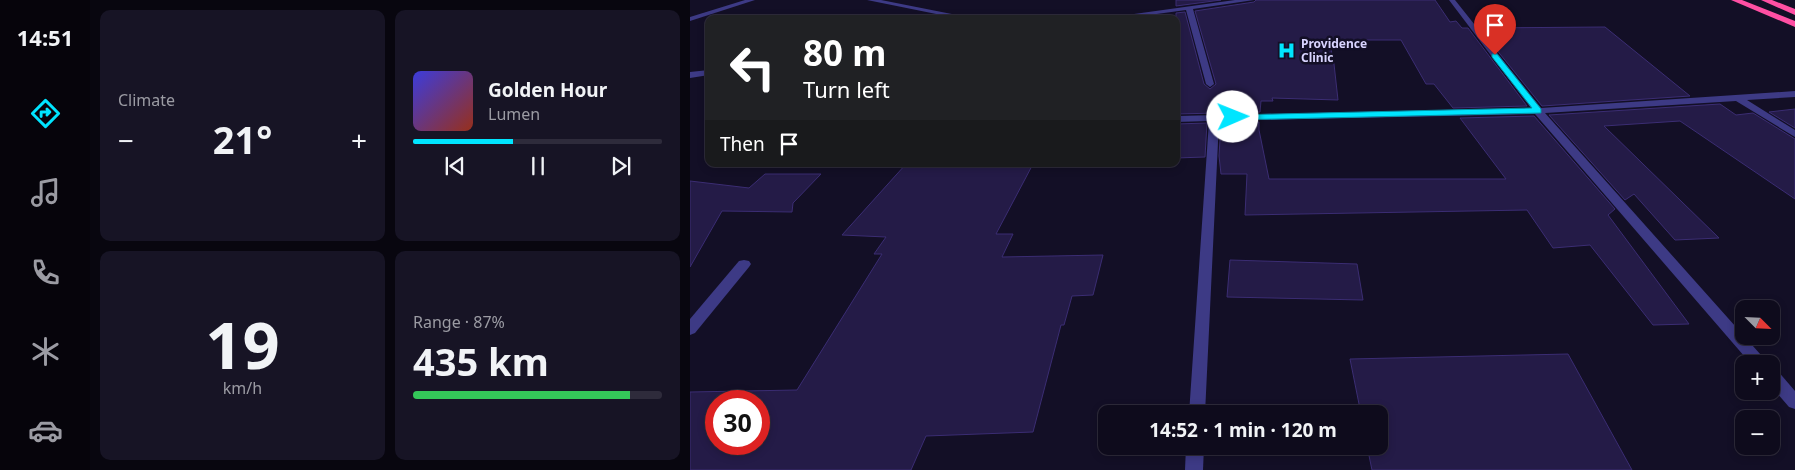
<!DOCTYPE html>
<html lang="en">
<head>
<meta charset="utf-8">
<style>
  :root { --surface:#0e0b1c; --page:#171425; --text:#f1f3f6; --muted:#9b9ba3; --line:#2e2b3b; --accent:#00e5ff }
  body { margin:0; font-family:"Noto Sans",sans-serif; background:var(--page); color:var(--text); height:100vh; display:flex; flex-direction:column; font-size:19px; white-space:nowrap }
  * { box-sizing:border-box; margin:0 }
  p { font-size:16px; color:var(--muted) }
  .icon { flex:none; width:28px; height:28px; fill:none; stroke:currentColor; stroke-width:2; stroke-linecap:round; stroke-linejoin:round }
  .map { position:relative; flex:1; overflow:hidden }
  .sheet { display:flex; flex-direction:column; gap:10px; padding:10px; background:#08060f; width:600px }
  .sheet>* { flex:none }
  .banner { position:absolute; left:15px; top:15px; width:475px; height:152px; border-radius:10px; box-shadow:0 2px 8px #0003,0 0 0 1px var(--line); background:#202124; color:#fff; overflow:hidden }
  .needle { width:32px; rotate:114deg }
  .buttons { position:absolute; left:1045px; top:300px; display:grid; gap:10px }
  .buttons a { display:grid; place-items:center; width:45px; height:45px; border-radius:10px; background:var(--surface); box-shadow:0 2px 8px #0003,0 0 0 1px var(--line); font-size:25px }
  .speed { position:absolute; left:15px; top:390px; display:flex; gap:10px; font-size:25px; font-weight:700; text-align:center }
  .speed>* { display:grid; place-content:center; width:65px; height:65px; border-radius:50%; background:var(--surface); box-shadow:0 2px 8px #0003,0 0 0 1px var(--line); line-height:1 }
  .speed .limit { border:8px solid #d22; background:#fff; color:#111 }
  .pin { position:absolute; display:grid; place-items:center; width:42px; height:42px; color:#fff; margin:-51px -21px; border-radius:50% 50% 50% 0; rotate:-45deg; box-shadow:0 0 5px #0007 }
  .pin .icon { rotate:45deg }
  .me { position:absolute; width:55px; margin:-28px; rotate:89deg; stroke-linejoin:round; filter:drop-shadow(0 0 4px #0008) }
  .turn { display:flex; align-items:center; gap:18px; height:105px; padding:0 15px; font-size:22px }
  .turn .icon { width:65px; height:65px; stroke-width:2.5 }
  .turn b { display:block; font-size:35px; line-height:42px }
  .then { display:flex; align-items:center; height:48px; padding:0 15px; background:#0003; gap:10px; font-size:19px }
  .big { font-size:38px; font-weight:700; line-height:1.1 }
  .sheet .card { flex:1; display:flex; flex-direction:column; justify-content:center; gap:8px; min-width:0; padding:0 18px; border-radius:10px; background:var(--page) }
  .sheet .dial { align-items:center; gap:0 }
  .dial b { font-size:65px; line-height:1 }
  .song { display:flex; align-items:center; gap:15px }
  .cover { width:60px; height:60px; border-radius:8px; background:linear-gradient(135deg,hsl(240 70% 55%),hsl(10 70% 35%)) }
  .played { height:5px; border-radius:2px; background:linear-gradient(90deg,var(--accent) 40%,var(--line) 40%) }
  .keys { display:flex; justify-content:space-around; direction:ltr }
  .heat { display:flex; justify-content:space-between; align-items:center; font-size:28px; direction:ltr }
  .charge { height:8px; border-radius:4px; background:linear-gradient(90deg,#34c759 87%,var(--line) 0) }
  .sheet .tiles { flex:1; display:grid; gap:10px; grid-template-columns:repeat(2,1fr) }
  .trip { position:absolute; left:408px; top:405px; width:290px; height:50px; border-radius:10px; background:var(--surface); box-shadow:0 2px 8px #0003,0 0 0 1px var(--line); font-weight:700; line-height:50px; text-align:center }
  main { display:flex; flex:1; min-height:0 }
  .dock { display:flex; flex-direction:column; width:90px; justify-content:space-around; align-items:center; background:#06040b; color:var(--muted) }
  .dock .icon { width:35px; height:35px }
  .dock .current { color:var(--accent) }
  .dock b { font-size:22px; color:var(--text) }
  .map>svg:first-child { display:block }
</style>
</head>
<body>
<main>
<nav class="dock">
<b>14:51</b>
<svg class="icon current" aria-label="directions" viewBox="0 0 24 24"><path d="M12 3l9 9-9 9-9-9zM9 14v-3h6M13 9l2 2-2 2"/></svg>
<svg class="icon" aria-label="music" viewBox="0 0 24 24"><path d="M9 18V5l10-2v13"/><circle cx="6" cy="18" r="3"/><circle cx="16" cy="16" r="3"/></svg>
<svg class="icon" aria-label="phone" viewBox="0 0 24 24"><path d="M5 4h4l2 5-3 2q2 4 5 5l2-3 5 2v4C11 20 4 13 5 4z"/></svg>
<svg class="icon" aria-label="climate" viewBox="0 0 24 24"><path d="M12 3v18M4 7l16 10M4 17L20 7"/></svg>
<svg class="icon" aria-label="car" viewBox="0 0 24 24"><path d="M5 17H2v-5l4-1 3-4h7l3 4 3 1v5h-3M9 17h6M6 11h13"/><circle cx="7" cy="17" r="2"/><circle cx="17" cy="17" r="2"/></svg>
</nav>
<section class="sheet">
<div class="tiles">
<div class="card"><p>Climate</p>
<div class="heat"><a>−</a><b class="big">21°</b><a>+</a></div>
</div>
<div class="card">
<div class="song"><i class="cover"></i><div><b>Golden Hour</b><p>Lumen</p></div></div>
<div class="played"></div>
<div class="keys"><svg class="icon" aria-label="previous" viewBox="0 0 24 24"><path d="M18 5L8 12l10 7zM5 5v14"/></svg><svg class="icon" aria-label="pause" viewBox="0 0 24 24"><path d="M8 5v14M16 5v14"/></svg><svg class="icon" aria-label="next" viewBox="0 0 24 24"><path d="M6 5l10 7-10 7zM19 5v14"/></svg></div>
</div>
<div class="card dial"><b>19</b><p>km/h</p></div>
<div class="card"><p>Range · 87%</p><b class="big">435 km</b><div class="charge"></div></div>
</div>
</section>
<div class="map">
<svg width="1105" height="470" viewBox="0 0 1105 470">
  <rect width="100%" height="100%" fill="#130f26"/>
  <g fill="#241b47" stroke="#3b2d73" fill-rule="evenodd">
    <polygon points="486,0 531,0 486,6"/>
    <polygon points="566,0 745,0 760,22 766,21 772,28 778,28 837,106 763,108 744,84 736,84 711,40 639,40 644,64 648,100 582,98 583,101 571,101 570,112 486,114 486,13 495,12 514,84 520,89 526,84 505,11 564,2"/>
    <polygon points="915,27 1000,96 852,106 789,28"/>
    <polygon points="1030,104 1046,115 1063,113 1105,139 1105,199 990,121 914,126 1029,238 985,240 944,194 935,200 859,115"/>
    <polygon points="1105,109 1105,128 1079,112"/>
    <polygon points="844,116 925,209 918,215 999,324 963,325 900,245 863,248 837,210 555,215 557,174 531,174 529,156 531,123 569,122 569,130 579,179 816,179 770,118"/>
    <polygon points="517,123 515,157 486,158 486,124"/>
    <path d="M 216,164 L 343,164 L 306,234 L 323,234 L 312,257 L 413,255 L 403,295 L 382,296 L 374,325 L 371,325 L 343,432 L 236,436 L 221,470 L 0,470 L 0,392 L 107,390 L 192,254 L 184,254 L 196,237 L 152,235 ZM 26,401 L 69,401 L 69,444 L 26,444 Z"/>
    <polygon points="75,174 131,174 103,203 102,212 32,211 0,267 0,181 59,188"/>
    <polygon points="540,260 667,264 673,300 537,297"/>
    <polygon points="878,354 942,470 682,470 677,446 689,446 689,414 671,414 660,359"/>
  </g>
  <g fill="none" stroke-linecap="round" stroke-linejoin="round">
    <g fill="#3d3a85" fill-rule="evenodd">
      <polygon points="55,0 65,0 0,21 0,17"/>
      <polygon points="177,0 191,0 287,19 271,19"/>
      <polygon points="545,0 564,0 503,9 524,84 520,87 516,84 496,10 430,19 408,19"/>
      <polygon points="759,0 765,0 851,108 1105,91 1105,97 1057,100 1105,130 1105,137 1046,101 855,113 1079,364 1061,364 845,114 529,121 515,414 499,414 519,121 486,122 486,116 841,108"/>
      <polygon points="19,70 19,75 0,78 0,72"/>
      <polygon points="54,260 59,261 61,264 59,267 5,333 0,335 0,319 49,261"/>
      <polygon points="1081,369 1087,370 1105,391 1105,409 1099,407 1081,386"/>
      <polygon points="496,446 514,446 513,470 495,470"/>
    </g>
    <g fill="#ff4fa3" fill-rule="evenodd">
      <polygon points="1041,0 1052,0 1105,21 1105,27"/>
      <polygon points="1071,0 1082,0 1105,9 1105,15"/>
    </g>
  </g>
  <polygon fill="#00e5ff" stroke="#0095a6" points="802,54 807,54 851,109 851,113 543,120 539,117 543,115 842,108 802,57"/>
  <defs>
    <symbol id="hospital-bare" viewBox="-9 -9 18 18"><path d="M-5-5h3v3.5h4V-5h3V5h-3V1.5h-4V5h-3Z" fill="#00e5ff" stroke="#130f26" stroke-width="2.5" paint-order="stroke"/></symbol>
  </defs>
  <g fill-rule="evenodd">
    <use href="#hospital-bare" x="584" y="38" width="25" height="25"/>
  </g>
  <g text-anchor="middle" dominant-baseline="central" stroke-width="5" stroke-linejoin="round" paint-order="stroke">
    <g font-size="12" font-weight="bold" fill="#d9d4ff" stroke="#130f26" text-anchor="start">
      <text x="611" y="43">Providence<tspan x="611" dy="14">Clinic</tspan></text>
    </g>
  </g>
</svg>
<div class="buttons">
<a><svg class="needle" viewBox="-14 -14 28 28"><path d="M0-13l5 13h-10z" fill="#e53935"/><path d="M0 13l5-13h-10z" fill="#9b9ba3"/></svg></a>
<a>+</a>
<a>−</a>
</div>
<div class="speed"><div class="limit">30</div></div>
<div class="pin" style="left:805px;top:55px;background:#d93025"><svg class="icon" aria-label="arrive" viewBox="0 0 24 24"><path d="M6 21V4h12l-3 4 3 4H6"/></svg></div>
<svg class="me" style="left:543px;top:117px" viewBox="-20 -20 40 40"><circle r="19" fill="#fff"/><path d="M0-13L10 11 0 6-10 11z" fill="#00e5ff"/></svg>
<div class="trip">14:52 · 1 min · 120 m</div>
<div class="banner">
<div class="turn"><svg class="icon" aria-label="left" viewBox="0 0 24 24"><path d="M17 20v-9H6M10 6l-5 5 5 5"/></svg><div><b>80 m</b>Turn left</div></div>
<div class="then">Then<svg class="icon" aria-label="arrive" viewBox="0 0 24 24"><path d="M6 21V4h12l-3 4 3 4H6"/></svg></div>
</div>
</div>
</main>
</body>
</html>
